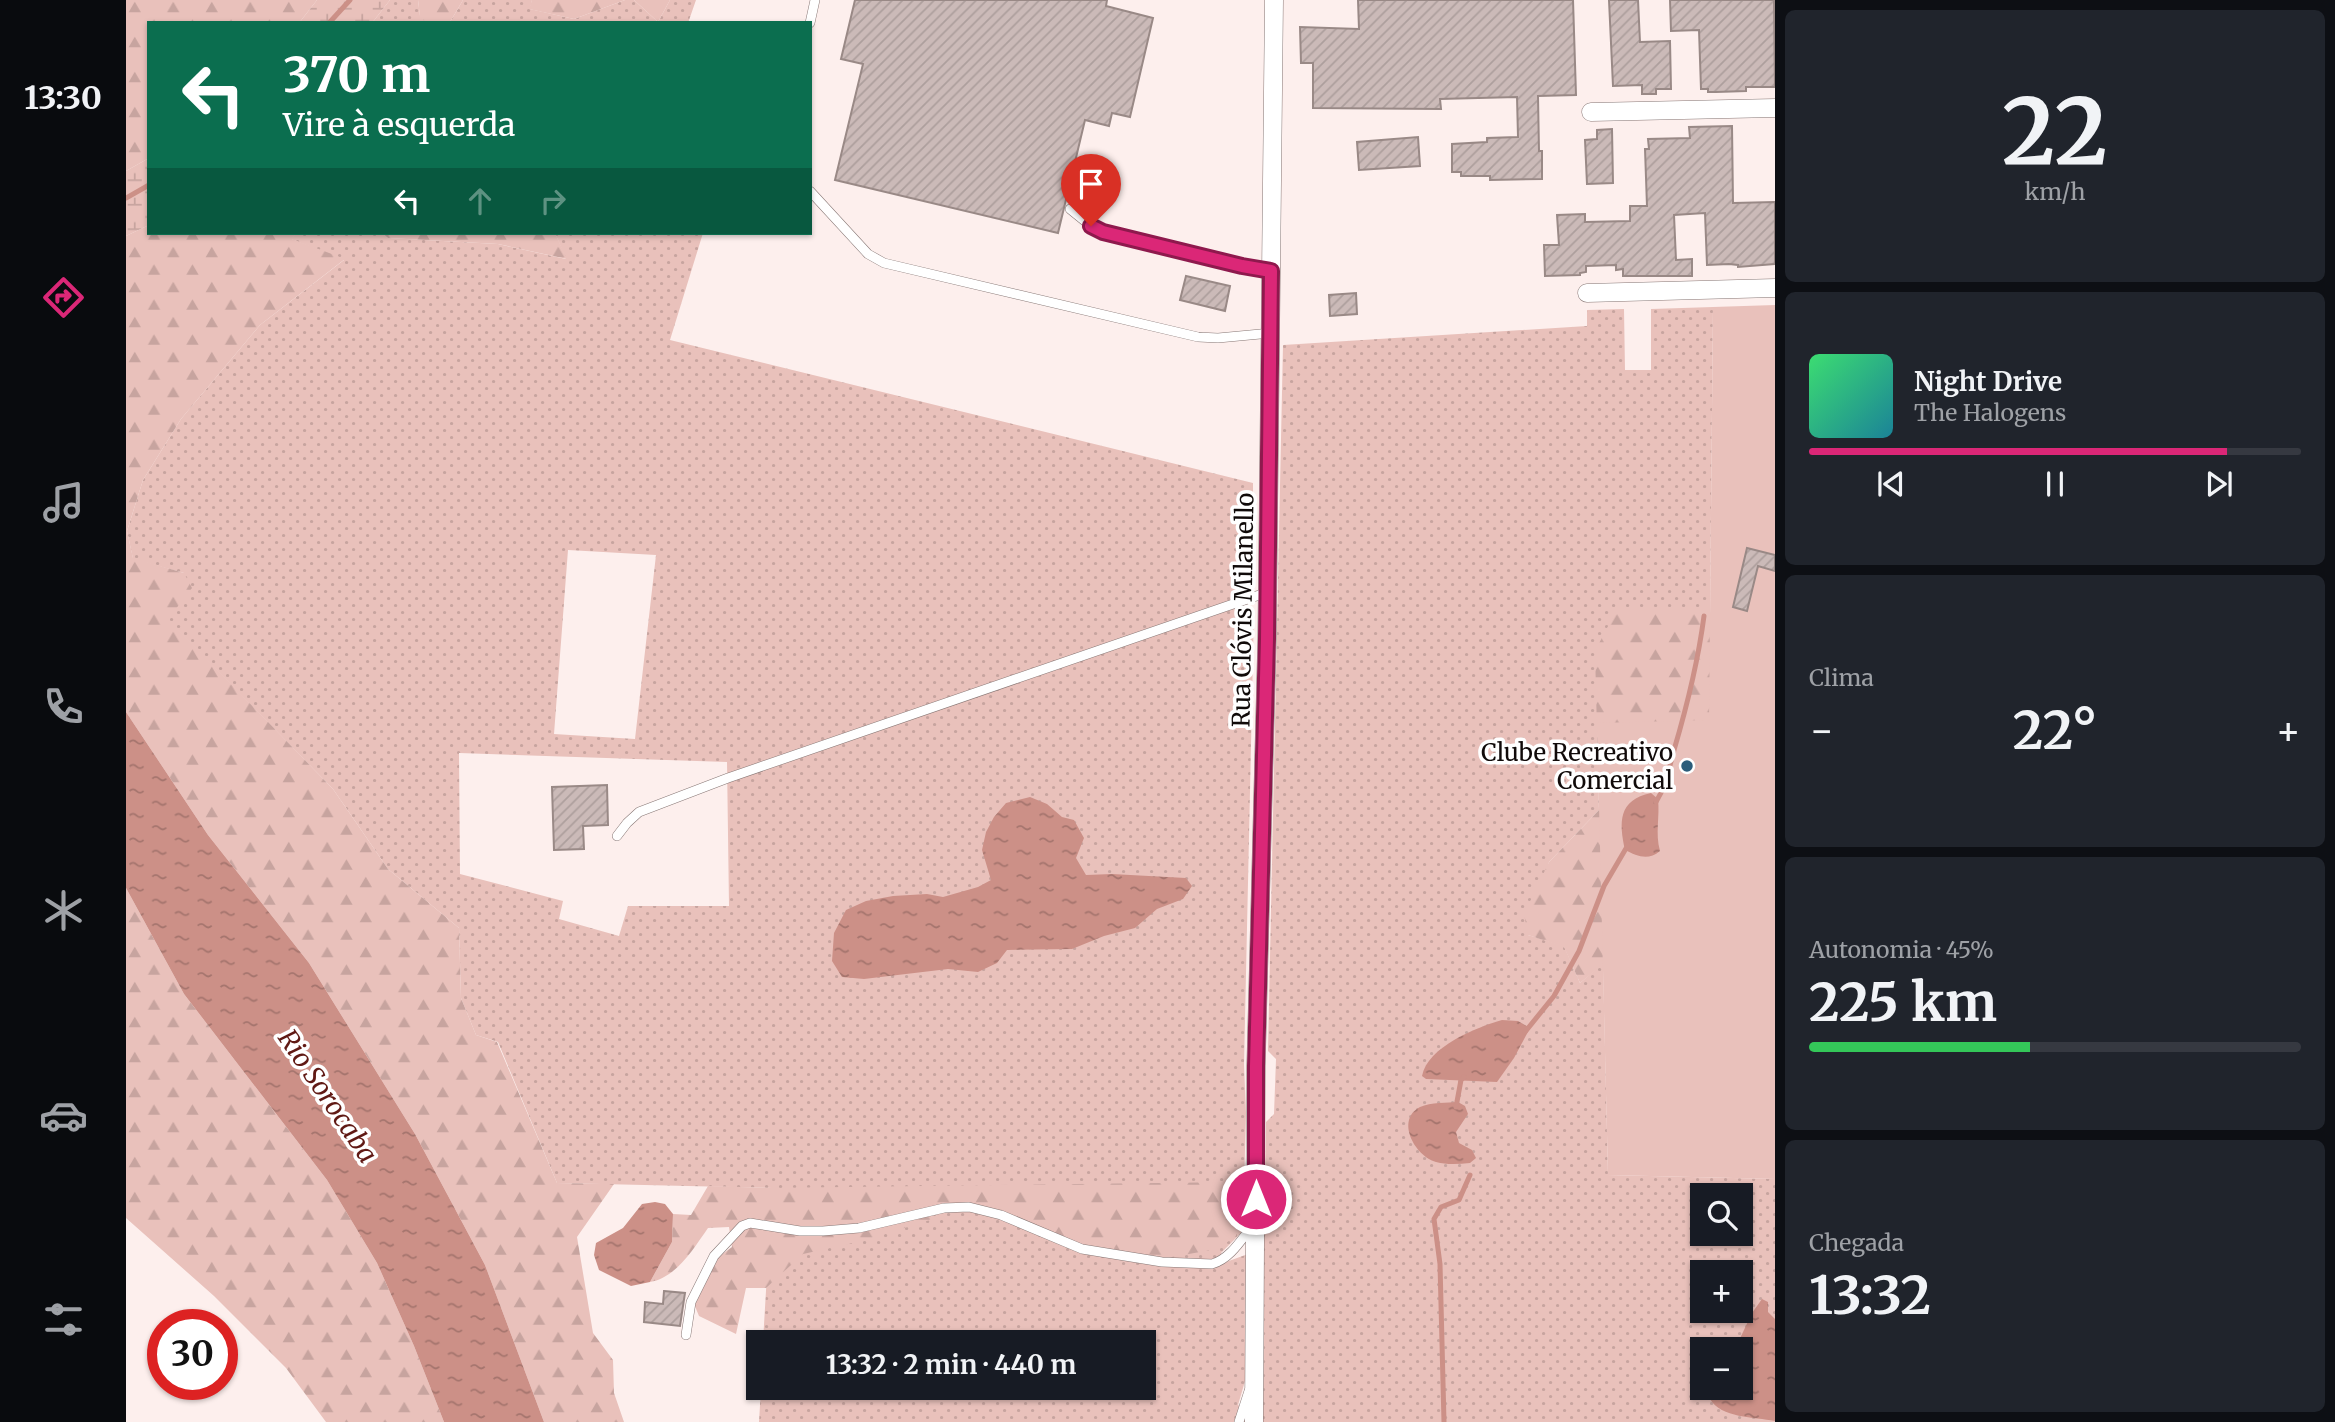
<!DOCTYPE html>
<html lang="pt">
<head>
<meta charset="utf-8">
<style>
  :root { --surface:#171b24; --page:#20242c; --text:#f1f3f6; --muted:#9ea1a6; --line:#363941; --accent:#db2777 }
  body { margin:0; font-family:Merriweather,serif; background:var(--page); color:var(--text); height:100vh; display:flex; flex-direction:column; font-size:26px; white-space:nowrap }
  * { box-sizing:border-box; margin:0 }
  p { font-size:23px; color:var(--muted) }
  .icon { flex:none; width:38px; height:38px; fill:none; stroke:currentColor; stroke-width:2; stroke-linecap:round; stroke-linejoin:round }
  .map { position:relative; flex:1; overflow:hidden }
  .sheet { display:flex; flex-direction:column; gap:10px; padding:10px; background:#0d0f14; width:560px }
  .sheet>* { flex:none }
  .hud { position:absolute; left:21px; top:21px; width:665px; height:214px; border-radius:0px; box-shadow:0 2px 5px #0004; background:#0b6e4f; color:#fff; overflow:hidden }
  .tools { position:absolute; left:1564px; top:1183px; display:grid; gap:14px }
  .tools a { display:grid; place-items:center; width:63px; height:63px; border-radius:0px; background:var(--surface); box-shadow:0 2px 5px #0004; font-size:35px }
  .speed { position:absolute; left:21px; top:1309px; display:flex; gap:14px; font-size:35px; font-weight:700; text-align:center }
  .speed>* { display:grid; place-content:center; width:91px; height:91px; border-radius:50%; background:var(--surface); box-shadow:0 2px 5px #0004; line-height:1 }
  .speed .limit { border:10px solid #d22; background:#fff; color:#111 }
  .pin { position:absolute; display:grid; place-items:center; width:60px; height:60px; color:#fff; margin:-72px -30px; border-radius:50% 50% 50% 0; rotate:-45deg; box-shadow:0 0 7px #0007 }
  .pin .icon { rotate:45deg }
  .me { position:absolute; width:77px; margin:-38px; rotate:0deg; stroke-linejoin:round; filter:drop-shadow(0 0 5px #0008) }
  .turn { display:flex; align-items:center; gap:24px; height:147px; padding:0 21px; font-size:32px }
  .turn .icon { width:91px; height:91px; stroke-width:2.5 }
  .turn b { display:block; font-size:49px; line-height:60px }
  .lanes { display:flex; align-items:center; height:66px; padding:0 21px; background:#0003; justify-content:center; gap:35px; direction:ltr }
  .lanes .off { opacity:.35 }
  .big { font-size:52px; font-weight:700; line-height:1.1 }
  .sheet .widget { flex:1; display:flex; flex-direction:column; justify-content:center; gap:10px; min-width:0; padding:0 24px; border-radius:10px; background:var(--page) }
  .sheet .dial { align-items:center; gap:0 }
  .dial b { font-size:91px; line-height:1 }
  .song { display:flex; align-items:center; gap:21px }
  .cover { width:84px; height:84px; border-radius:10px; background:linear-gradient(135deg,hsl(140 70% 55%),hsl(190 70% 35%)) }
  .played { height:7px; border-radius:4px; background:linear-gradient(90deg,var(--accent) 85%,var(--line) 85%) }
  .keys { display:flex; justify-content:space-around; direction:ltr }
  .heat { display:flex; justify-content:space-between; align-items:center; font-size:38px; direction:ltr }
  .charge { height:10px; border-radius:5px; background:linear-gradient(90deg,#34c759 45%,var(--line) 0) }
  .trip { position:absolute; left:620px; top:1330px; width:410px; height:70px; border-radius:0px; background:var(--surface); box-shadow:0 2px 5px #0004; font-weight:700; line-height:70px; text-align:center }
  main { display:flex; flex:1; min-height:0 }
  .dock { display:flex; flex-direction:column; width:126px; justify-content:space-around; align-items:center; background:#090b0e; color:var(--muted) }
  .dock .icon { width:49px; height:49px }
  .dock .on { color:var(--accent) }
  .dock b { font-size:32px; color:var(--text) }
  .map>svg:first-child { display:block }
</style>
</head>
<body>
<main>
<nav class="dock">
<b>13:30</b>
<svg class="icon on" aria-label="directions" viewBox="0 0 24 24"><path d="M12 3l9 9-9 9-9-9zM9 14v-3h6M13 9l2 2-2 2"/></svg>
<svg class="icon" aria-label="music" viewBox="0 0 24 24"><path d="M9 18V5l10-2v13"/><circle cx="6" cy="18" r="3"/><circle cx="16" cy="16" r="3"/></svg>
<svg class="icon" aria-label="phone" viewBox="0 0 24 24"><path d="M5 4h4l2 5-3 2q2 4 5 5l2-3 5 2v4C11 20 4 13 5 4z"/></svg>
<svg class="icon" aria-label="climate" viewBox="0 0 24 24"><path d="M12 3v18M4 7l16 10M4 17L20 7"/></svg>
<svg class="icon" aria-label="car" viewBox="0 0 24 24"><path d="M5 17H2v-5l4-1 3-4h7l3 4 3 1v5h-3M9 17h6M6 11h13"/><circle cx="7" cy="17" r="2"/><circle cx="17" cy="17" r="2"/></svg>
<svg class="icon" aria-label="filters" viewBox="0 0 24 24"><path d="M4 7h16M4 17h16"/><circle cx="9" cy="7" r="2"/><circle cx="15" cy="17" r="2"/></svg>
</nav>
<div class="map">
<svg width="1649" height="1422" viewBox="0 0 1649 1422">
  <defs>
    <pattern id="grass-dots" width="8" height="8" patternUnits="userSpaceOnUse" patternTransform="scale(1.75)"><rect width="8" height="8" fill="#e9c1bb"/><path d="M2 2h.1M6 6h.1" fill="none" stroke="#c7a49f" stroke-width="1.8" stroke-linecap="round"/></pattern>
    <pattern id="forest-firs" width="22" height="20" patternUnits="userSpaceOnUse" patternTransform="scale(1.75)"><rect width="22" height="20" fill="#e9c1bb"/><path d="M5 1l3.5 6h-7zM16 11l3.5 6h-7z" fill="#c7a49f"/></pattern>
    <pattern id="wetland-marsh" width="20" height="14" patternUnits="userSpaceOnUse" patternTransform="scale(1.75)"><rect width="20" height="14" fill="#e9c1bb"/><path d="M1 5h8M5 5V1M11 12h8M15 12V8" fill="none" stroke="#c7a49f"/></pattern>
    <pattern id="water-ripples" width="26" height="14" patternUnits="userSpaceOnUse" patternTransform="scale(1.75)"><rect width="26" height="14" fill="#cc9087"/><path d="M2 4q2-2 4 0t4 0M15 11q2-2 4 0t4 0" fill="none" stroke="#a4746d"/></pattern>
    <pattern id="building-hatch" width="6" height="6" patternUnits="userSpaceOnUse" patternTransform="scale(1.75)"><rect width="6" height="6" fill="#cbbab8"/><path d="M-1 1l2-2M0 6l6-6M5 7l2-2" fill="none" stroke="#ad9f9d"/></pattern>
  </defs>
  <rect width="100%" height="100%" fill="#fdefed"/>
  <g fill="url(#grass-dots)" fill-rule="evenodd">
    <polygon points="264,0 292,0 294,16 301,23 246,23"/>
    <polygon points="337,0 406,0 404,9 448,19 499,0 508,0 532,22 544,0 570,0 562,23 319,23 324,22"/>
    <path d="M 170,233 L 256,233 L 262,238 L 372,244 L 440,259 L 429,233 L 577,233 L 544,340 L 1127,483 L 1127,585 L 1111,597 L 1114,610 L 1128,609 L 1118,1065 L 1120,1113 L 1117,1223 L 1115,1233 L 1095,1253 L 1100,1262 L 1122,1254 L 1122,1371 L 1112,1405 L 1121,1410 L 1121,1422 L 633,1422 L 635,1388 L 1017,1388 L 1017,1342 L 637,1342 L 646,1188 L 431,1183 L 372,1042 L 350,1035 L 335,998 L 333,928 L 262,869 L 207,789 L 41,619 L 58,573 L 7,559 L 1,531 L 17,480 L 55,419 L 134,325 L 218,260 L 165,239 ZM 442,550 L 530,555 L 509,739 L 428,734 ZM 333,753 L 601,762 L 603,906 L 502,906 L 493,936 L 433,919 L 437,901 L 334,874 Z"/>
    <path d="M 1587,307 L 1583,720 L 1471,723 L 1473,810 L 1423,862 L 1402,935 L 1438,946 L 1454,983 L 1477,963 L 1482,1175 L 1649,1179 L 1649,1422 L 1134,1422 L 1140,1122 L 1148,1114 L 1150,1059 L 1142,1051 L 1157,345 L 1461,326 L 1461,310 L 1498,309 L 1499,370 L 1525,370 L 1525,309 ZM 1577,1195 L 1615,1195 L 1615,1234 L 1577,1234 ZM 1577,1272 L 1615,1272 L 1615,1311 L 1577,1311 ZM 1577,1349 L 1615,1349 L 1615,1388 L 1577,1388 Z"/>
  </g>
  <g fill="url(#forest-firs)">
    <polygon points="0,0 191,0 173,23 23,23 23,158 0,171"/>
    <polygon points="292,0 337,0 324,22 301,23 294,17"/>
    <polygon points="406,0 499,0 448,19 403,9"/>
    <polygon points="508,0 544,0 532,22"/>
    <polygon points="23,225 23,233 170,233 166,239 219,259 134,325 55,419 17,480 1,531 7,558 58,573 66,588 42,619 207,789 262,869 333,928 335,998 350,1035 371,1042 431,1183 488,1184 451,1237 467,1333 487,1360 488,1393 498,1422 418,1422 359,1265 289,1134 183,963 82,835 0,712 0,236"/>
    <polygon points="256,233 429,233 441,259 372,244 262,238"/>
    <polygon points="1567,608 1584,612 1603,641 1608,676 1492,952 1454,983 1438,947 1402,935 1398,914 1423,862 1473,810 1469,651 1491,609"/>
    <polygon points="0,888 58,994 201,1180 251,1263 288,1346 318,1422 200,1422 160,1368 88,1296 0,1218"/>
    <path d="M 1113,1182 L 1110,1236 L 1091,1249 L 1040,1258 L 956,1244 L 861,1205 L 846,1203 L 818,1204 L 804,1220 L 740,1240 L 677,1254 L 640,1288 L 620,1288 L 610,1334 L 573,1316 L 568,1304 L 591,1258 L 606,1247 L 603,1227 L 582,1228 C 568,1248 550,1278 524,1282 L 546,1242 L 547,1214 L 565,1215 L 582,1186 L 646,1188 Z"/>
  </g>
  <g fill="url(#wetland-marsh)">
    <polygon points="191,0 264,0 246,23 173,23"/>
    <polygon points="23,158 23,225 0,236 0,171"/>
  </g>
  <polygon fill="#e9c1bb" points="1649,305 1649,1179 1482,1175 1471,723 1583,720 1587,307"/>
  <g fill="url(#water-ripples)">
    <polygon points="0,712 82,835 183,963 289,1134 359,1265 418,1422 318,1422 288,1346 251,1263 201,1180 58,994 0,888"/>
    <path d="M 1525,793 L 1532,799 C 1534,817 1529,833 1534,851 C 1522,861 1511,856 1499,850 C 1493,822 1492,800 1525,793 Z"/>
    <polygon points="904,797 921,804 936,817 948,820 958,838 950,858 960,875 986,874 1060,878 1066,886 1057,899 1031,909 1009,928 978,936 946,949 881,950 871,963 852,972 822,969 738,979 716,977 706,961 708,933 720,910 740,901 767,896 801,894 817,897 852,887 865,880 856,850 860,832 868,817 880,803"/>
    <path d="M 1376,1020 L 1392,1021 L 1404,1028 L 1388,1058 L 1371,1082 L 1300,1079 L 1296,1076 C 1301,1047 1351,1027 1376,1020 Z"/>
    <path d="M 1332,1102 L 1339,1106 L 1342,1114 L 1330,1132 L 1333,1143 L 1346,1150 L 1350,1158 L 1344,1163 C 1333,1164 1321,1165 1310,1162 C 1289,1156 1269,1120 1294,1107 C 1305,1102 1321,1103 1332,1102 Z"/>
    <polygon points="529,1202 539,1204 547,1214 546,1242 524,1282 505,1286 473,1270 468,1255 470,1243 497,1228 516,1204"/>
    <path d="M 1636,1299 L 1642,1302 L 1642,1312 L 1649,1319 L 1649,1421 C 1628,1417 1595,1418 1584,1399 L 1587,1388 L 1615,1388 L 1615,1349 L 1609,1349 L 1626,1313 Z"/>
  </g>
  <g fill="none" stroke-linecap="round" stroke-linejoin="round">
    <g stroke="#cc9087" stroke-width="5">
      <polyline points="203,23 224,0"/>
      <polyline points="0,198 23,185"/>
      <path d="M 1530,802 C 1540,786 1543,768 1548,750 C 1561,706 1572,662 1578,616"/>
      <polyline points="1399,1032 1428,996 1453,951 1478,886 1502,845"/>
      <polyline points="1330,1107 1335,1080 1338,1077"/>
      <polyline points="1318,1422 1314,1264 1308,1219 1315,1207 1333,1200 1344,1175"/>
    </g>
  </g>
  <g fill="url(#building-hatch)" stroke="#998986" stroke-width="2">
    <polygon points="729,0 981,0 980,6 1027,18 1004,117 986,113 983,126 959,120 932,233 709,180 737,64 715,59"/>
    <polygon points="1232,0 1447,0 1450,95 1412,96 1413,151 1416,151 1416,179 1364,180 1364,176 1335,176 1335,172 1326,172 1326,144 1361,142 1361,138 1392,137 1391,97 1314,99 1315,109 1187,108 1187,63 1175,63 1174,27 1233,29"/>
    <polygon points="1483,0 1512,0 1514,42 1544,41 1545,89 1530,89 1530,94 1516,94 1516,85 1487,86"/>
    <polygon points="1544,0 1648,0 1649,87 1620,87 1620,91 1590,92 1582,92 1582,89 1575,89 1573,30 1545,31"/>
    <polygon points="1606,126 1607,203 1649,202 1649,264 1612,267 1612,265 1603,264 1581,265 1579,213 1548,215 1550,260 1566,259 1566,276 1497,276 1497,269 1490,270 1490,265 1460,266 1460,272 1454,273 1454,275 1419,276 1418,245 1433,245 1431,215 1459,214 1459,222 1504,221 1504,206 1521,206 1519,149 1523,149 1522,139 1564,138 1563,127"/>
    <polygon points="1486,129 1487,183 1461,184 1459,140 1471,139 1471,130"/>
    <polygon points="1292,137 1294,166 1233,170 1231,142"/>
    <polygon points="1060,276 1104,286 1099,311 1054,300"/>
    <polygon points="1230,293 1231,314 1204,316 1203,295"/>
    <polygon points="1621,548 1649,555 1649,571 1632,566 1621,611 1607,607"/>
    <polygon points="481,785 482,825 457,826 458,849 428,850 426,787"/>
    <polygon points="538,1291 559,1293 554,1326 518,1322 519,1302 537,1304"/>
  </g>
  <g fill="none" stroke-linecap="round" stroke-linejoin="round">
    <defs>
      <g id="service">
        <polyline points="684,23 689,0"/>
        <polyline points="684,191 742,254 758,263 1072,337 1092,338 1145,333"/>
        <polyline points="944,209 965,226 977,232 1116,266 1145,271"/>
        <polyline points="491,836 501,823 513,812 602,778 1142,592"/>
        <path d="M 560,1335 L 565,1302 L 588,1256 L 616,1226 L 624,1223 L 674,1231 L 697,1231 L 733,1228 L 818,1208 L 843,1207 L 875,1215 L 956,1249 L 1036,1262 L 1086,1264 C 1104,1259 1115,1240 1127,1225"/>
        <polyline points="1113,1422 1123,1391"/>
      </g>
      <g id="minor">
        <polyline points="1465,112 1649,108"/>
        <polyline points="1461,293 1649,288"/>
        <polyline points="1128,1422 1130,1066 1141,639 1148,0"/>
      </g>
    </defs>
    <use href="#service" stroke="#877775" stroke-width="10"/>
    <use href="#minor" stroke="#877775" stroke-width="19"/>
    <use href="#service" stroke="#fff" stroke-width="9"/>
    <use href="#minor" stroke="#fff" stroke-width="18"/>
  </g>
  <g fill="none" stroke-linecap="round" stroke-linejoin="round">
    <defs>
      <polyline id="route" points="965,226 977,232 1116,266 1145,271 1141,639 1130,1066 1130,1199"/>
    </defs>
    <use href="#route" stroke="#8e194d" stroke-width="18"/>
    <use href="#route" stroke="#db2777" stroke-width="12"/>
  </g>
  <circle fill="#2b5c7a" stroke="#fff" stroke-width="2.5" cx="1561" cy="766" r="7"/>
  <g text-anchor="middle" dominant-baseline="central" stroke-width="7" stroke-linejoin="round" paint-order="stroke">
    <g font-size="24" fill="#100a09" stroke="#fff">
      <text transform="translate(1117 610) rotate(-89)">Rua Clóvis Milanello</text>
    </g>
    <g font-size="24" fill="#100a09" stroke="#fff" text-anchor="end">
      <text x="1547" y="752">Clube Recreativo<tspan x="1547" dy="28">Comercial</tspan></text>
    </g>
    <g font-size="26" font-style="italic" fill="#601914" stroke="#fff">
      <text transform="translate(202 1096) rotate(56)">Rio Sorocaba</text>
    </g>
  </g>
</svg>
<div class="tools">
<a><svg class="icon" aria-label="search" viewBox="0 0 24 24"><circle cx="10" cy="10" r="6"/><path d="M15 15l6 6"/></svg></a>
<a>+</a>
<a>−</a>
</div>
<div class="speed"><div class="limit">30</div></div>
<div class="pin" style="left:965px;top:226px;background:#d93025"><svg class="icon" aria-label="arrive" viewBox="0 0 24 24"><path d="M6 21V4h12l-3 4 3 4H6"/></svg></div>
<svg class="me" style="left:1130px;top:1199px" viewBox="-20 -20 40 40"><circle r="17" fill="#db2777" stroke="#fff" stroke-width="3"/><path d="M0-11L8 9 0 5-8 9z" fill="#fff"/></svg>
<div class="trip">13:32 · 2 min · 440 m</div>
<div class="hud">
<div class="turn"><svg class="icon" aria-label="left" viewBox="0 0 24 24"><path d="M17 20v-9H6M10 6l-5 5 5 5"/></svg><div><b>370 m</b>Vire à esquerda</div></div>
<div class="lanes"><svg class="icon" aria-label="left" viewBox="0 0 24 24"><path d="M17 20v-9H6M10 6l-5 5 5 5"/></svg><svg class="icon off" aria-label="ahead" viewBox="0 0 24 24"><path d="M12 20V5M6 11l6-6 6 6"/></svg><svg class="icon off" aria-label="right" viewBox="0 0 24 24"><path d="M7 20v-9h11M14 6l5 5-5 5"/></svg></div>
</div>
</div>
<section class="sheet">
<div class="widget dial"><b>22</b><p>km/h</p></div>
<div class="widget">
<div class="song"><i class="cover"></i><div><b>Night Drive</b><p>The Halogens</p></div></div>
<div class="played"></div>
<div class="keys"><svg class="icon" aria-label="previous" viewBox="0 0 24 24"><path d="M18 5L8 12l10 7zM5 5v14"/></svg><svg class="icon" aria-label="pause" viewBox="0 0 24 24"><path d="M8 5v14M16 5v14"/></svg><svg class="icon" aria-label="next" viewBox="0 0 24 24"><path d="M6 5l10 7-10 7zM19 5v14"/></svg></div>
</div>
<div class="widget"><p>Clima</p>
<div class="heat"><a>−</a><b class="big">22°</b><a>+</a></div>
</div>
<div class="widget"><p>Autonomia · 45%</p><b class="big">225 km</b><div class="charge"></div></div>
<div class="widget"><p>Chegada</p><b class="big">13:32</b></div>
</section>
</main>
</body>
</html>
